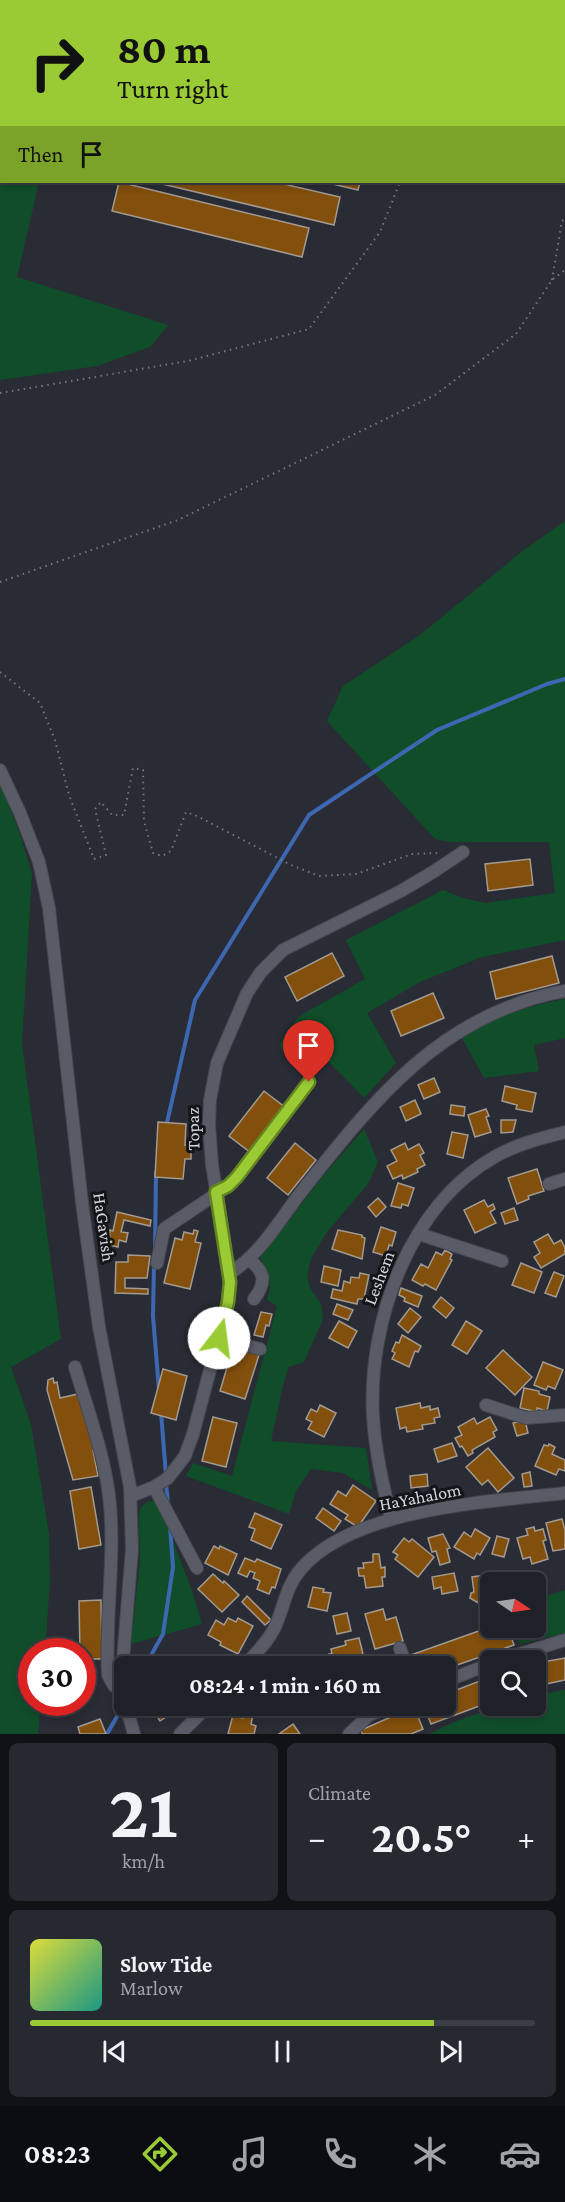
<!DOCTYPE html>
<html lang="en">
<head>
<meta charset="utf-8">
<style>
  :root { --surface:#1f2128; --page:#272930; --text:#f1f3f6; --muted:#a1a3a8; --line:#3c3e45; --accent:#9acb34 }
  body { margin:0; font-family:"Crimson Pro",serif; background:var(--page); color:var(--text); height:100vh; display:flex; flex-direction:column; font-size:22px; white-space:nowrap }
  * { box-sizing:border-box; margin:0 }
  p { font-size:20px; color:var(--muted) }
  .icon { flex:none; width:33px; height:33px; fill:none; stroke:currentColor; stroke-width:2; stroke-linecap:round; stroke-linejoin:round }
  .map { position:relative; height:1734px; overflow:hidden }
  .sheet { display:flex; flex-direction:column; gap:9px; padding:9px; background:#111216; flex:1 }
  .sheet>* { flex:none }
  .guide { position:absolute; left:0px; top:0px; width:566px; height:183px; box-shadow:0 3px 9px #0003,0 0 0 2px var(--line); background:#9acb34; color:#111; overflow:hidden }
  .needle { width:39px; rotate:103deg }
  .controls { position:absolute; left:480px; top:1572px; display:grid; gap:12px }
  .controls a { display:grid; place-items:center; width:66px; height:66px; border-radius:9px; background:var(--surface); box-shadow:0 3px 9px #0003,0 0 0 2px var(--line); font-size:30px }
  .speed { position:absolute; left:18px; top:1638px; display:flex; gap:12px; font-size:30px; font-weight:700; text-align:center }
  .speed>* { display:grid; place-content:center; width:78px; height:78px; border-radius:50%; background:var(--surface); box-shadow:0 3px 9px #0003,0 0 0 2px var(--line); line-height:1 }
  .speed .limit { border:9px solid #d22; background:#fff; color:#111 }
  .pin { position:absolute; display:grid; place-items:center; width:51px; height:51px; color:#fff; margin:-62px -26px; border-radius:50% 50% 50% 0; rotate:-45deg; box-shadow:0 0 6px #0007 }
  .pin .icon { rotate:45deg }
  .me { position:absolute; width:66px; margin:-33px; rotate:15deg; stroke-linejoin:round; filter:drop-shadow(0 0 4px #0008) }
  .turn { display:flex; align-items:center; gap:21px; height:126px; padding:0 18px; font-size:27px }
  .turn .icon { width:78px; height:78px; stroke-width:2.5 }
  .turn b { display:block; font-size:42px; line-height:51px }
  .then { display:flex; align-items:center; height:57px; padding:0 18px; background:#0003; gap:12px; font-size:22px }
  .big { font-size:45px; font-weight:700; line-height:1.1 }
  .sheet .card { flex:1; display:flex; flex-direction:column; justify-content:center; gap:9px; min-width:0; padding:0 21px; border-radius:9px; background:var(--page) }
  .sheet .dial { align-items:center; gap:0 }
  .dial b { font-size:78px; line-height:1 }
  .song { display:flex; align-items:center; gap:18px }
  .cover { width:72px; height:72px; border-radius:9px; background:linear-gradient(135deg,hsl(60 70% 55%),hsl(170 70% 35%)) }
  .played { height:6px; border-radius:3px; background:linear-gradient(90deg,var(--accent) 80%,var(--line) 80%) }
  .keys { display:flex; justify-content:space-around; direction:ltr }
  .heat { display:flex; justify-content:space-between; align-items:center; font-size:33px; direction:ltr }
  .sheet .tiles { flex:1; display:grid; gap:9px; grid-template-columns:1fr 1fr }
  .card:last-child { grid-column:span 2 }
  .trip { position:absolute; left:114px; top:1656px; width:342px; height:60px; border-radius:9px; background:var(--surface); box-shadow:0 3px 9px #0003,0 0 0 2px var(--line); font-weight:700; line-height:60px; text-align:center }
  .menu { display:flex; height:96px; justify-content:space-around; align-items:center; background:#0c0d10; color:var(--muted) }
  .menu .icon { width:42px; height:42px }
  .menu .current { color:var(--accent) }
  .menu b { font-size:27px; color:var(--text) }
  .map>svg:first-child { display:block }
</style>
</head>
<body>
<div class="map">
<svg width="565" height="1734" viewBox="0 0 565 1734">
  <rect width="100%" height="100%" fill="#292c35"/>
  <g fill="#104e2a">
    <polygon points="0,0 290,1 2,2 2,182 39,182 17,277 168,325 150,347 97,366 0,380"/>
    <polygon points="565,521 565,940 482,957 420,982 367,1013 396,1063 364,1098 311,1043 285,1055 279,1045 298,1017 365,979 346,940 443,890 463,898 485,903 555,893 549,842 449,842 435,839 327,721 343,686 420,635 524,550"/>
    <polygon points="0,784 19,831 32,874 22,1043 61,1339 11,1367 31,1425 49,1534 50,1581 45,1651 32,1652 32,1702 41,1703 38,1734 0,1734"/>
    <path d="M 565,999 L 565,1038 L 534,1045 L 539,1071 L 484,1078 L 461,1036 C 494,1017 528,1006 565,999 Z"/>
    <path d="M 364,1129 L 378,1162 L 368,1184 L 327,1232 L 311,1258 L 307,1277 L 310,1288 L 321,1304 L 323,1319 L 304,1362 L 289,1367 L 283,1385 L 271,1441 L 366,1448 L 372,1490 L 343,1473 L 311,1469 L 296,1491 L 289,1514 L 186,1476 L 193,1463 L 232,1476 L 277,1306 L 267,1300 C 273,1283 269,1272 260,1258 L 320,1180 Z"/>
    <polygon points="149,1501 155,1501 160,1506 192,1591 202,1624 131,1644 140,1561 139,1516 141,1507"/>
    <polygon points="565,1590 565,1633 520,1644 514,1628 536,1628 536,1599"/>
    <polygon points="565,1690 565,1734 429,1734 459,1720 499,1706 536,1706 536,1695"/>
  </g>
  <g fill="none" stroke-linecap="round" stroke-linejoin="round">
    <g stroke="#3d68b1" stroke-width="4">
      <polyline points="166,1127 195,1000 309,815 437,730 547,684 565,679"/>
      <polyline points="155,1249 156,1172"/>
      <polyline points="154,1265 153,1316 159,1390"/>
      <polyline points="161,1412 166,1476"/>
      <polyline points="166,1484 168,1503"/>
      <polyline points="145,1666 163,1634 173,1567 170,1526"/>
      <polyline points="107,1734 123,1706"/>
    </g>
  </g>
  <g fill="#824f0c" stroke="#a39a91" stroke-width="1.5">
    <polygon points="119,182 309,228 302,257 112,211"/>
    <polygon points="154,182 275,182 340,197 334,225"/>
    <polygon points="324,182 360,182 358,190"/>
    <polygon points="530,859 533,885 488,891 485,864"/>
    <polygon points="332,953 344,976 297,1001 285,977"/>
    <polygon points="552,956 559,983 496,999 490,972"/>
    <polygon points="433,993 444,1018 401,1036 391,1011"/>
    <polygon points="434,1078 440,1092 424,1099 418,1085"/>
    <polygon points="505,1086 536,1093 532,1112 516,1109 517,1105 502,1101"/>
    <polygon points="264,1091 286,1108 251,1153 229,1136"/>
    <polygon points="415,1100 421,1114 406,1121 400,1107"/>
    <polygon points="451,1105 465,1107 464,1116 450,1114"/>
    <polygon points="486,1109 489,1116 486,1117 491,1132 475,1137 468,1115"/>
    <polygon points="501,1120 516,1120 513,1132 501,1133"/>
    <polygon points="158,1122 186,1124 185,1145 191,1145 191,1159 185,1159 183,1179 155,1177"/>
    <polygon points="452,1132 468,1135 463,1158 447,1154"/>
    <polygon points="295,1143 316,1160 288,1195 267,1178"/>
    <polygon points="405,1143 408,1150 419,1144 424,1153 420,1155 425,1165 417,1169 418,1172 403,1179 402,1175 393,1179 387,1166 397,1161 391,1150"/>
    <polygon points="537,1169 544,1191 528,1196 529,1199 517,1204 508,1178"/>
    <polygon points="398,1183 414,1188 408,1206 402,1204 401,1208 391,1206"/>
    <polygon points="378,1198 386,1207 376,1217 368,1207"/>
    <polygon points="484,1200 488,1207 493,1204 495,1209 490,1212 496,1223 475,1233 464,1210"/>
    <polygon points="514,1208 518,1220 505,1224 501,1213"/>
    <polygon points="117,1212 151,1220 150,1226 124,1220 121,1232 128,1233 126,1242 119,1240 118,1247 109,1245 110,1230 113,1231"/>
    <polygon points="381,1227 396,1232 392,1246 389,1245 386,1256 373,1252"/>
    <polygon points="194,1230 198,1231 195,1242 201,1243 190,1289 164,1283 175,1238 182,1240 184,1232 193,1234"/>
    <polygon points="338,1230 362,1235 362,1237 365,1238 362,1259 332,1249"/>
    <polygon points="548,1234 554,1244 561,1240 565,1248 565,1254 541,1268 534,1257 540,1253 534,1242"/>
    <polygon points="445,1250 452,1254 450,1259 452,1260 436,1290 425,1284 423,1286 412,1280 421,1264 428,1268 436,1252 442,1255"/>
    <polygon points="128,1255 150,1256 147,1278 125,1278 125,1288 148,1289 148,1294 115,1293 116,1262 128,1262"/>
    <polygon points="521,1263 542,1272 534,1293 512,1285"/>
    <polygon points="324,1266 341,1270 338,1286 321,1282"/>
    <polygon points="554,1272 564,1276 556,1297 545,1293"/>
    <polygon points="360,1273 369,1275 364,1299 358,1299 357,1304 331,1298 333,1289 342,1291 344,1281 350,1283 351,1277 359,1278"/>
    <polygon points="401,1288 422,1296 418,1307 404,1301 405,1298 399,1295"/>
    <polygon points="441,1297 454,1308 446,1318 433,1307"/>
    <polygon points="337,1304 353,1310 348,1320 333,1314"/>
    <polygon points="410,1308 421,1317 408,1333 398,1324"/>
    <polygon points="261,1312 272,1314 269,1326 266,1325 263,1337 254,1335"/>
    <polygon points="339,1321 357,1331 348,1348 329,1338"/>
    <polygon points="466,1321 482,1331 467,1354 452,1345"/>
    <polygon points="402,1335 421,1346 418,1352 415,1351 409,1367 392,1359 395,1353 392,1351 396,1342 399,1343"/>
    <polygon points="233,1347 259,1355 245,1399 220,1391"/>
    <polygon points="503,1350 532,1377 515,1395 486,1368"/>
    <polygon points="543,1362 563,1370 555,1389 548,1386 546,1390 534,1385"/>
    <polygon points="163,1369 187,1376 176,1420 151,1413"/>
    <polygon points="53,1378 54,1383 57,1382 60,1398 78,1394 95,1449 93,1450 98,1476 73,1480 47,1390 48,1380"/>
    <polygon points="524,1388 539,1391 539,1394 550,1397 547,1411 537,1408 537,1412 520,1408"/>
    <polygon points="420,1403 421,1408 430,1406 430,1410 438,1408 440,1417 434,1418 435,1423 422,1425 423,1429 407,1432 406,1427 400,1429 396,1408"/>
    <polygon points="320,1405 336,1413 324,1437 308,1429 312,1422 306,1419 311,1409 317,1412"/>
    <polygon points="213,1417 237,1423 226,1467 202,1461"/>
    <polygon points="490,1417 497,1430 493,1432 495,1437 472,1450 473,1453 468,1456 462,1446 460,1447 455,1438 462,1435 458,1427 474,1418 477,1424"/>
    <polygon points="525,1420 528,1433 517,1436 513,1423"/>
    <polygon points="452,1443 457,1456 438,1462 434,1449"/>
    <polygon points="549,1444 555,1447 552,1454 565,1460 565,1471 559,1469 556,1475 535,1466 544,1445 548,1446"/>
    <polygon points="488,1448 514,1478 498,1492 488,1480 482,1485 466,1467"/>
    <polygon points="530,1472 532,1486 524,1487 522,1474"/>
    <polygon points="427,1474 428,1486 411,1488 410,1476"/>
    <polygon points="353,1485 376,1501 358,1527 345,1519 348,1515 330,1504 338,1491 346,1496"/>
    <polygon points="91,1487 101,1545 79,1549 70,1491"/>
    <polygon points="323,1508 341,1521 334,1531 316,1518"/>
    <polygon points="255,1513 282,1525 271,1549 251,1540 255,1529 249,1527"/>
    <polygon points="562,1519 565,1530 565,1549 553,1551 546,1523"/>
    <polygon points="534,1527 535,1531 543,1529 546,1540 543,1541 548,1559 532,1564 530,1557 523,1559 517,1538 528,1535 526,1529"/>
    <polygon points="475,1529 490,1538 480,1555 477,1553 474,1559 454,1547 464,1532 471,1537"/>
    <polygon points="443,1534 450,1548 447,1549 450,1562 440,1565 436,1551 432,1552 428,1538"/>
    <polygon points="497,1536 509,1539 504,1557 492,1554"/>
    <polygon points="404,1538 409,1542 412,1539 434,1557 418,1577 395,1559 398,1555 393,1552"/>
    <polygon points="214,1546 219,1549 220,1546 237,1554 228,1575 205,1563"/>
    <polygon points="373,1554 379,1554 381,1568 385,1567 385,1577 382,1577 383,1586 366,1588 364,1576 359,1576 358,1568 364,1568 363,1563 373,1562"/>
    <polygon points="245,1558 255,1562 257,1559 281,1569 275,1588 272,1587 269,1594 257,1589 260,1581 253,1578 255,1573 250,1571 247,1577 238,1573"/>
    <polygon points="504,1571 506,1582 490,1582 490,1608 487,1608 470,1598 471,1593 474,1592 472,1577 485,1575 486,1580 493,1578 492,1574"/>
    <polygon points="454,1573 458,1591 442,1594 441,1587 434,1589 432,1577"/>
    <polygon points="213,1574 223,1583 224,1581 239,1595 222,1612 198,1589"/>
    <polygon points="313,1587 324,1589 323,1592 331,1593 327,1611 308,1607"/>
    <polygon points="247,1596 271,1620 265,1625 242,1602"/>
    <polygon points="101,1600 102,1659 82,1659 82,1652 80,1652 79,1601"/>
    <polygon points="383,1609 386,1620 396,1617 403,1641 375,1649 365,1614"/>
    <polygon points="347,1613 351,1631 337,1634 333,1616"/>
    <polygon points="228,1618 236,1622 238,1618 253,1626 238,1654 220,1645 221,1642 208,1635 216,1620 224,1625"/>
    <polygon points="490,1627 508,1628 514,1645 446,1669 446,1666 415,1666 411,1655"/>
    <polygon points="359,1638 364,1658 331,1666 329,1654 332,1654 331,1649 346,1645 345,1641"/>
    <polygon points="565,1658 565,1680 541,1685 537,1663"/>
    <polygon points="490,1677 490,1702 431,1724 424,1706 446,1706 446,1694"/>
    <polygon points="154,1706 170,1706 172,1709 167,1712 169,1715 160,1721 151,1707"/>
    <polygon points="414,1707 423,1729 411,1734 362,1734 361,1730"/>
    <polygon points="244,1713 253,1715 251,1724 256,1726 254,1734 228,1734 233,1715 243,1718"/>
    <polygon points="100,1719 106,1734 80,1734 78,1727"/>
    <polygon points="293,1724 300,1734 279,1734"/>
  </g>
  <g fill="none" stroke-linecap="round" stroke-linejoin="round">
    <defs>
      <g id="minor">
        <polyline points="0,770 20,813 39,862 49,908 82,1203 99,1327 130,1487 132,1549 123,1660 124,1695"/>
        <polyline points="549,1184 565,1179"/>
        <polyline points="419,1234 502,1261"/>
        <path d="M 248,1259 C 265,1271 267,1282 254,1299"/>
        <polyline points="157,1263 164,1229 228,1186 237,1177 309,1082"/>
        <path d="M 230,1273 C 261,1254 280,1219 302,1191 C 375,1098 443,1013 565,991"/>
        <polyline points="219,1338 260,1349"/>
        <path d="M 75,1367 C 88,1412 106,1458 110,1505 C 115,1561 105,1618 108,1675 L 114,1686 L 124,1688"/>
        <polyline points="486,1405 526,1418 565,1415"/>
        <polyline points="154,1487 197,1568"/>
        <polyline points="131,1496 154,1487 168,1478 185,1456 193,1434 228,1302 230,1277 212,1165 209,1125 210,1100 217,1063 247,993 261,972 283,950 401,891 433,872 463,852"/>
        <path d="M 391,1519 C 383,1485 375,1451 373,1416 C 368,1321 409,1205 496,1156 C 518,1144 541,1138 565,1132"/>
        <polyline points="400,1648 406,1666"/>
        <polyline points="500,1660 565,1640"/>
        <path d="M 244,1666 C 255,1654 268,1642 275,1627 C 284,1607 286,1586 301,1569 C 353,1508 489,1502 565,1493"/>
        <polyline points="446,1681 490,1664"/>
        <polyline points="126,1706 134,1734"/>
        <polyline points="180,1734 208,1706"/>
        <polyline points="349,1734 368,1716 389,1706"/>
      </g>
    </defs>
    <use href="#minor" stroke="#45474f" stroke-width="14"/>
    <g stroke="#767880" stroke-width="2" stroke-dasharray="1.5 4.5" stroke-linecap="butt">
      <polyline points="552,280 562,221 565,219"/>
      <polyline points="0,393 188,361 309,329 380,232 400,182"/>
      <polyline points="0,582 178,520 435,395 516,334 552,280 565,270"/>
      <polyline points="0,672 40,703 55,740 69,795 94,859 106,855 95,809 101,802 112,815 124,815 133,768 143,770 144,821 153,853 162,856 171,851 186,812 197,816 291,865 319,876 356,874 412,854 439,853"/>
    </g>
    <use href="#minor" stroke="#595c67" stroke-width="12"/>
  </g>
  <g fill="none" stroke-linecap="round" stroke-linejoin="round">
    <defs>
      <polyline id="route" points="219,1338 228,1302 230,1282 216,1192 228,1186 237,1177 309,1082"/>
    </defs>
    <use href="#route" stroke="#648422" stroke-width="15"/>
    <use href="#route" stroke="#9acb34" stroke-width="10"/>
  </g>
  <g text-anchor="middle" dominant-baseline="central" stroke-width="6" stroke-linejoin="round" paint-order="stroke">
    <g font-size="18" fill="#d7d8df" stroke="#131519">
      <text transform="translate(193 1129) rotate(-91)">Topaz</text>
      <text transform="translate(104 1227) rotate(82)">HaGavish</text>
      <text transform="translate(379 1278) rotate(-69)">Leshem</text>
      <text transform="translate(420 1497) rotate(-11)">HaYahalom</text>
    </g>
  </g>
</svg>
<div class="controls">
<a><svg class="needle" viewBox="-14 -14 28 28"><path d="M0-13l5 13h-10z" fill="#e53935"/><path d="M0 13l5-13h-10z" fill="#a1a3a8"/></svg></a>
<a><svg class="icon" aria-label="search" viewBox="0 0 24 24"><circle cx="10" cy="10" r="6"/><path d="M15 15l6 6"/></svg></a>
</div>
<div class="speed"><div class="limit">30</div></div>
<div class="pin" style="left:309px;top:1082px;background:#d93025"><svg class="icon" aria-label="arrive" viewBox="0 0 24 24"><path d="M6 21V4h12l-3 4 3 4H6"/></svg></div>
<svg class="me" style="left:219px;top:1338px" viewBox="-20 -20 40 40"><circle r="19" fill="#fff"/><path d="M0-13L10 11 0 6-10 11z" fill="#9acb34"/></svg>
<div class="trip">08:24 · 1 min · 160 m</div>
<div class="guide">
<div class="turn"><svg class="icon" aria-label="right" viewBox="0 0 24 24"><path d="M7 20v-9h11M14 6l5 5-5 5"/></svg><div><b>80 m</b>Turn right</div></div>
<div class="then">Then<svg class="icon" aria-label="arrive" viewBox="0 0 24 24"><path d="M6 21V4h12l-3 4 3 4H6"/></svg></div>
</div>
</div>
<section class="sheet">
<div class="tiles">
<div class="card dial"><b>21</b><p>km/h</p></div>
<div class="card"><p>Climate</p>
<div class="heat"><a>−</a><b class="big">20.5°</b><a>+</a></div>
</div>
<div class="card">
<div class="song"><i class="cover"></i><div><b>Slow Tide</b><p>Marlow</p></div></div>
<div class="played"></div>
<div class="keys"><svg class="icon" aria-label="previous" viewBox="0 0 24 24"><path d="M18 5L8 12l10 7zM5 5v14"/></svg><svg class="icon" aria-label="pause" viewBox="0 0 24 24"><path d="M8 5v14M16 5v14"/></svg><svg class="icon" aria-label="next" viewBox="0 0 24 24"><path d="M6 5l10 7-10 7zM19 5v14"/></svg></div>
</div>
</div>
</section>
<nav class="menu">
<b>08:23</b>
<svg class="icon current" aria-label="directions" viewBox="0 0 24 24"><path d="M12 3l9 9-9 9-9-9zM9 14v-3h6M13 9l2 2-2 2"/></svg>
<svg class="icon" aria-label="music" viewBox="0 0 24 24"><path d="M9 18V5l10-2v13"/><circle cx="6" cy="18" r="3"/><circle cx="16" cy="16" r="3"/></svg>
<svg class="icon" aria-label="phone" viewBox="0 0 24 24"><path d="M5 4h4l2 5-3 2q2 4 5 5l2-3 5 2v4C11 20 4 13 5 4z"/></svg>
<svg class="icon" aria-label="climate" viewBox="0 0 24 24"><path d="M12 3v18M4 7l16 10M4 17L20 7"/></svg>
<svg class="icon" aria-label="car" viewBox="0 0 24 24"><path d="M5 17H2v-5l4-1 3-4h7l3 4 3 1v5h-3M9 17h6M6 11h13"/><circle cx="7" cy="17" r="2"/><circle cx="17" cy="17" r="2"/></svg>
</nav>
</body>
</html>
